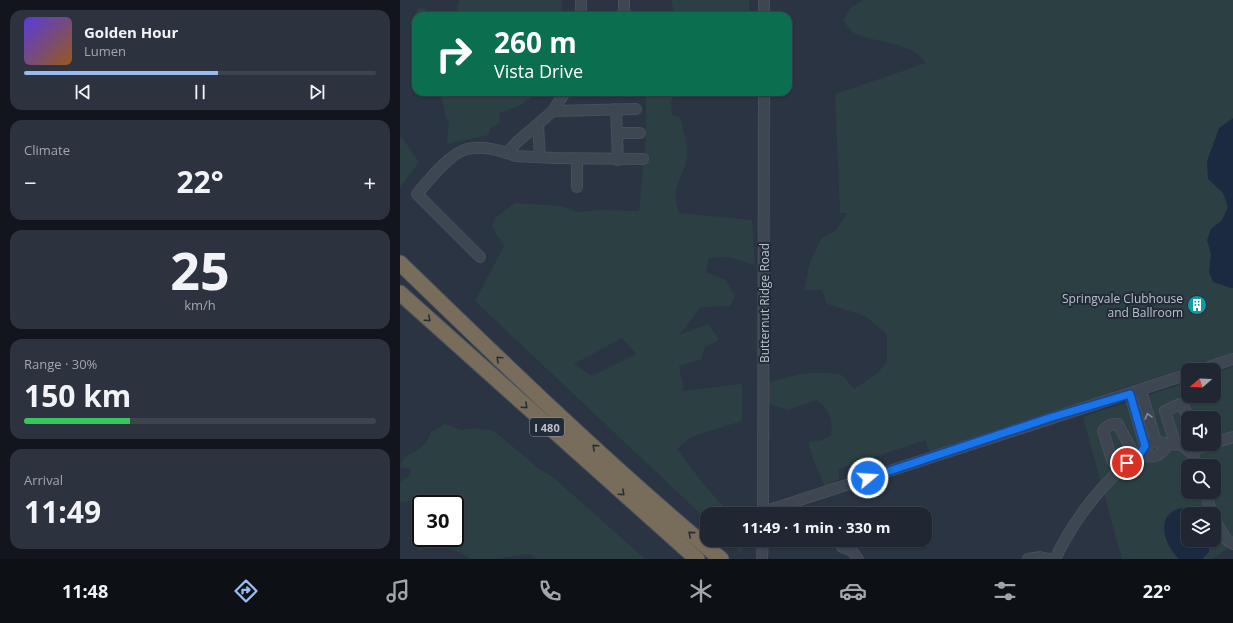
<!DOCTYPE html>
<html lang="en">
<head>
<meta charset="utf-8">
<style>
  :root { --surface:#202732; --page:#2d333e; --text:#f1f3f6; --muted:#a2a5ac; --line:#3d444d; --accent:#9abaf2 }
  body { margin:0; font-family:"Open Sans",sans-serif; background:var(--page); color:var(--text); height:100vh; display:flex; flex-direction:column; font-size:15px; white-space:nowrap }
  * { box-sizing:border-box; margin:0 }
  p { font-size:13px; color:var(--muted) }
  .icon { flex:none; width:22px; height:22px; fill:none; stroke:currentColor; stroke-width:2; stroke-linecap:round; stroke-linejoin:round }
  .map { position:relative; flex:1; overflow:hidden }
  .panel { display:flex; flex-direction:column; gap:10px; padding:10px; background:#12151c; width:400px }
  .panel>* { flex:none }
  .banner { position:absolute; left:12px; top:12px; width:380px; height:84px; border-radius:12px; box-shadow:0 1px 3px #0004,0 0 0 1px var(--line); background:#0b6e4f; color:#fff; overflow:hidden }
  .needle { width:26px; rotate:251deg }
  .fabs { position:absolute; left:781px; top:363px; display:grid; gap:8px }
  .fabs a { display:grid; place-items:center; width:40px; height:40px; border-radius:8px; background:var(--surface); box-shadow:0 1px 3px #0004,0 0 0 1px var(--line); font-size:20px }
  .speed { position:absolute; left:12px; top:495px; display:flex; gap:8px; font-size:20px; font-weight:700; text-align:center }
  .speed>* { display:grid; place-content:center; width:52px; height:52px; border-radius:50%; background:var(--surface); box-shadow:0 1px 3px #0004,0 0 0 1px var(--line); line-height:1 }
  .speed .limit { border:2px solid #111; border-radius:6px; background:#fff; color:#111 }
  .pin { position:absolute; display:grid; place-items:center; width:34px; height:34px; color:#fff; margin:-17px; border:2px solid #fff; border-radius:50%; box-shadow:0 1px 4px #0007 }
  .me { position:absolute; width:44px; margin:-22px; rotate:72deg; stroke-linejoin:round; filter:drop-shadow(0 0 3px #0008) }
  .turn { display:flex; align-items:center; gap:14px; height:84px; padding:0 16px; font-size:18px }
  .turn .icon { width:52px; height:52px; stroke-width:2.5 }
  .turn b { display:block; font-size:28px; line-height:34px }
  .big { font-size:30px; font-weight:700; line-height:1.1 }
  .panel .card { flex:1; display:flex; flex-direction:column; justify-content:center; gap:6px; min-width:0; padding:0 14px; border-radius:12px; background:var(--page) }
  .panel .dial { align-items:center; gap:0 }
  .dial b { font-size:52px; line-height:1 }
  .song { display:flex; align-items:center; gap:12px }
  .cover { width:48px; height:48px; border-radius:6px; background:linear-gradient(135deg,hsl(250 70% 55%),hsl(30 70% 35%)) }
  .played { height:4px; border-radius:2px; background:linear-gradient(90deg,var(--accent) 55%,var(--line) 55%) }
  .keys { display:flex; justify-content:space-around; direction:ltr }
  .heat { display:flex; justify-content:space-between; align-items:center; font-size:22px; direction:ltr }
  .charge { height:6px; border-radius:3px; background:linear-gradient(90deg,#34c759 30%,var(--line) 0) }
  .trip { position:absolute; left:300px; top:507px; width:232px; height:40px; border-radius:12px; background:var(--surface); box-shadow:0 1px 3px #0004,0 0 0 1px var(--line); font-weight:700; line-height:40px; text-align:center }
  .tab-bar { display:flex; height:64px; justify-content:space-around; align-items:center; background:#0d1014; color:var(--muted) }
  .tab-bar .icon { width:28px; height:28px }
  .tab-bar .active { color:var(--accent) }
  .tab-bar b { font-size:18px; color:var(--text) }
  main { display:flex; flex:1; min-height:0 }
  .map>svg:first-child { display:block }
</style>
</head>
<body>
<main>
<section class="panel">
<div class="card">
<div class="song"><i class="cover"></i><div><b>Golden Hour</b><p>Lumen</p></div></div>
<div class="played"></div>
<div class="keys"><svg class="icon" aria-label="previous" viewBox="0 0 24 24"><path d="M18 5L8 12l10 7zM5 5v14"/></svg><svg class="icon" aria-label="pause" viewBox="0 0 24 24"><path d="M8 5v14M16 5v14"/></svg><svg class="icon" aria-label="next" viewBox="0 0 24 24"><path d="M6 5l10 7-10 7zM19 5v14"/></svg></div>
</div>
<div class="card"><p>Climate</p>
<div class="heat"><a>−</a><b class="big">22°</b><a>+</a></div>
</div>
<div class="card dial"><b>25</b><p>km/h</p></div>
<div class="card"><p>Range · 30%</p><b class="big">150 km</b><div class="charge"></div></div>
<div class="card"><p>Arrival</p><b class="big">11:49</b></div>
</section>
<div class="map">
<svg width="833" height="559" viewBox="0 0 833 559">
  <rect width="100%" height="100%" fill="#2a3442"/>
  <g fill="#2c4043" fill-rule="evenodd">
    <polygon points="59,0 162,0 161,16 62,16 57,9"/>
    <polygon points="271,0 349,0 349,16 275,16"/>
    <path d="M 463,0 L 833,0 L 833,353 L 713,391 L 710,396 L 530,453 L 525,440 L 439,469 L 439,479 L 425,487 C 420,472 410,457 409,442 L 423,440 L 431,435 C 433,418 430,411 417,400 L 387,410 L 367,403 L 367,383 C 398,374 410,370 442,375 L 454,389 L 478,373 L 487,361 L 487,334 L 465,316 L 427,304 L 422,290 L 404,290 L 410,262 L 421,239 L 435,231 L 448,213 L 440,213 L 435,94 L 526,63 C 513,42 477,43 456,34 C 451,32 447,25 443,21 L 451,7 Z"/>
    <polygon points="24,8 30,16 16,16 17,9"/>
    <polygon points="41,92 140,92 119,106 99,113 100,123 91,128 88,135 47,144 49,122 45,114"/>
    <path d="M 246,92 L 274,92 L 271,103 L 272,115 L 280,117 C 283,129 287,141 287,153 C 286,179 269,182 279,213 L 352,220 L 355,265 L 329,257 L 309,258 L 306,272 L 325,280 L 335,296 L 330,306 L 301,307 L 279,335 L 309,324 L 319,340 L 304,348 L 302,359 L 279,366 L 284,391 L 342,384 L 342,421 L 291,437 L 277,449 L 301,481 L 330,514 L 307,514 L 307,520 L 75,301 L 104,246 L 92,227 L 94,219 L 115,203 L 161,206 L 178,212 L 198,210 L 239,211 L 246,138 ZM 222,338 L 236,354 L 192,376 L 174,364 Z"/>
    <polygon points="0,135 19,162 0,187"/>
    <path d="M 833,367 L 833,545 L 812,559 L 722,559 L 683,417 L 788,382 L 788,396 L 814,396 L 814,373 ZM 788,418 L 814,418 L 814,444 L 788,444 ZM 788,466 L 814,466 L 814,492 L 788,492 ZM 788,514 L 814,514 L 814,540 L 788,540 Z"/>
    <path d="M 45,424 L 61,430 L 76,428 L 94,431 L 138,468 L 154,478 L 245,559 L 137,559 L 129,554 L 94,559 L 70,559 C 57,547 34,546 18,551 L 10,534 L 21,521 L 21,538 L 55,538 L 55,504 L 37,504 L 29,499 L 0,502 L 0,482 L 10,475 L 11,469 L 0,467 C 4,449 24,455 31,432 Z"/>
    <polygon points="328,540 347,540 347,541 341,553"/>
  </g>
  <g fill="#1c2a41">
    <polygon points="833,118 833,288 831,288 813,282 809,272 811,254 807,240 811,229 822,220 828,207 823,193 808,179 807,161 819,128"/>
    <path d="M 784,508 L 793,514 L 788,514 L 788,540 L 805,540 L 809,546 L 809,552 L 802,559 L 779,559 C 763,544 754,511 784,508 Z"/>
  </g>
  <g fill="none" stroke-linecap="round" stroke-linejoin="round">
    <defs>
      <g id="minor">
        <polyline points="181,0 181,16"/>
        <polyline points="224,16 224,0"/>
        <polyline points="364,16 364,0"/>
        <polyline points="165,92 153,111 117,142 107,153 116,156 154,158 243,159"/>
        <polyline points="216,109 218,160"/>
        <polyline points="153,111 236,109"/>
        <polyline points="138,125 140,157"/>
        <polyline points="217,133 240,133"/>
        <polyline points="177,187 177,159"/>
        <path d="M 80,257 L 17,194 C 28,181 50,153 67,149 C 79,146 95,149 107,153"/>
        <polyline points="800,370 833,359"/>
        <polyline points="741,391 756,441"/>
        <polyline points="730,394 745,446"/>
        <polyline points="775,443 765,411 780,404 783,405 788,420"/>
        <polyline points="814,443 833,437"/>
        <polyline points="789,451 811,444"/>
        <path d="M 740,454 C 753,459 760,457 768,444"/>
        <path d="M 720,471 L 712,460 L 703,431 C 706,426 713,423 718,424 L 735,456"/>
        <polyline points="805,492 812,514"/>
        <path d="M 363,512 C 505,466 647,421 788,374"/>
        <polyline points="363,514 364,92"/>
        <polyline points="814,519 826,539 833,544"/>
        <polyline points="442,547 452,551 458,559"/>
        <polyline points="362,559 363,540"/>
        <polyline points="628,559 640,557 649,559"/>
        <path d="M 655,559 C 674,519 704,480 739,454 C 746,449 745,444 756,441 L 768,444 L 782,445 L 792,453 L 796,466"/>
      </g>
      <g id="highway">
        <path d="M 0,263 C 104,364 209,466 321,559"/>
        <polyline points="0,293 297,559"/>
      </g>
    </defs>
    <use href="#minor" stroke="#474f5c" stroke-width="12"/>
    <use href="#highway" stroke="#48515d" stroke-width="17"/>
    <use href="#minor" stroke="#3e4652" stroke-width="10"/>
    <use href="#highway" stroke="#786d5b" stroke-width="15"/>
  </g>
  <defs><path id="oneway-chevron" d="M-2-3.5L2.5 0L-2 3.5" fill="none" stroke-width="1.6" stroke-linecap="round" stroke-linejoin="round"/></defs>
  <g stroke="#262e3a">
    <use href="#oneway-chevron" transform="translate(28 319) rotate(42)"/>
    <use href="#oneway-chevron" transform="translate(99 359) rotate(-137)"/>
    <use href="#oneway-chevron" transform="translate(125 406) rotate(42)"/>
    <use href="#oneway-chevron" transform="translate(195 447) rotate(-138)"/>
    <use href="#oneway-chevron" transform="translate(222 493) rotate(42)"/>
    <use href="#oneway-chevron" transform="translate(291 534) rotate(-140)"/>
  </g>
  <use stroke="#838a95" href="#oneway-chevron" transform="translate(748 416) rotate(-106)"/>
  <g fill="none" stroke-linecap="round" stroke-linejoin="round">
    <defs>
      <polyline id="route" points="468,478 649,418 730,394 745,446 740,454 727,463"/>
    </defs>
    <use href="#route" stroke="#114b97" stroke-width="10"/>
    <use href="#route" stroke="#1a73e8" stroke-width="7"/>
  </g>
  <defs>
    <symbol id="building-disc" viewBox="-11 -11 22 22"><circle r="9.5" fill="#0f9aa8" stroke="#222b38"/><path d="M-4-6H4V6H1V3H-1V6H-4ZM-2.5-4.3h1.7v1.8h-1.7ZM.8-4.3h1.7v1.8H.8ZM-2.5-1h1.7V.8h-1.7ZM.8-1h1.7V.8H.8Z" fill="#fff"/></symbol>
  </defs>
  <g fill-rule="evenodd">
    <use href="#building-disc" x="786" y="294" width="22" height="22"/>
  </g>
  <g text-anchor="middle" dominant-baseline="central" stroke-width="4" stroke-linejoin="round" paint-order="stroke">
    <rect fill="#222b38" stroke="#8d94a0" stroke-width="1" x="130" y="418" width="34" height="18" rx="3"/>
    <g font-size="11" font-weight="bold" fill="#bbc1cc">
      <text x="147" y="427">I 480</text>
    </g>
    <g font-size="12" fill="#bbc1cc" stroke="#222b38" text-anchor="end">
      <text x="783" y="298">Springvale Clubhouse<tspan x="783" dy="14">and Ballroom</tspan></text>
    </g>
    <g font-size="12" fill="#bbc1cc" stroke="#222b38">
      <text transform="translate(364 303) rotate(-90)">Butternut Ridge Road</text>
    </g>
  </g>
</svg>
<div class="fabs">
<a><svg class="needle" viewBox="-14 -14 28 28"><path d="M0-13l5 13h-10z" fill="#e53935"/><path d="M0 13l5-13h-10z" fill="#a2a5ac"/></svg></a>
<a><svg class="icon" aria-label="sound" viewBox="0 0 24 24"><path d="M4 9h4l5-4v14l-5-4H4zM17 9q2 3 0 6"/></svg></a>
<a><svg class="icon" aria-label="search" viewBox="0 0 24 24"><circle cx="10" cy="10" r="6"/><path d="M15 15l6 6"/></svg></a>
<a><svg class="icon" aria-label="layers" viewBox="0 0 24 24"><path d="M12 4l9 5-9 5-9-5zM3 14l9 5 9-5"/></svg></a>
</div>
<div class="speed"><div class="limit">30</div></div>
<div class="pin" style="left:727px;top:463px;background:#d93025"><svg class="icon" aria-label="arrive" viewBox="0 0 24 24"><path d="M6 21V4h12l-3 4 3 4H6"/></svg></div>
<svg class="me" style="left:468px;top:478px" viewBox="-20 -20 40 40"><circle r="17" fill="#1a73e8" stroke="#fff" stroke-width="3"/><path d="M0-11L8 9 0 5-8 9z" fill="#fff"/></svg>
<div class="trip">11:49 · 1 min · 330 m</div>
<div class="banner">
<div class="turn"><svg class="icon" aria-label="right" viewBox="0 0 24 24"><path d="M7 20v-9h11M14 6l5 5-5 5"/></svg><div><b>260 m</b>Vista Drive</div></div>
</div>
</div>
</main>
<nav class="tab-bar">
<b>11:48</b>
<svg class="icon active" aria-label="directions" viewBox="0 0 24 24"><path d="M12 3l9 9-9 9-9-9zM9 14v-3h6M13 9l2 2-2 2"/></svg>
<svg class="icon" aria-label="music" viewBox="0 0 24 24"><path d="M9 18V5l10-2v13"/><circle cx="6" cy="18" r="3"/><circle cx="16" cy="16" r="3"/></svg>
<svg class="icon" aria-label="phone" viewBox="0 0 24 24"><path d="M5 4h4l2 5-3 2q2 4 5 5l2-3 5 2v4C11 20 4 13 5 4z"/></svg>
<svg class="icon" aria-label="climate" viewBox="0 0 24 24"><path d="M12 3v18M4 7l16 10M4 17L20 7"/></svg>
<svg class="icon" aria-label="car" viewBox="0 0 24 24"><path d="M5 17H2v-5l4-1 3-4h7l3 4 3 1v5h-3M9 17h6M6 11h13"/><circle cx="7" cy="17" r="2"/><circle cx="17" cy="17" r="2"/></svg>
<svg class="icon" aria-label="filters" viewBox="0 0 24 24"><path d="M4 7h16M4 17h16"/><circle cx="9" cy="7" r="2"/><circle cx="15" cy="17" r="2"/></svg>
<b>22°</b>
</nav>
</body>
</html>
